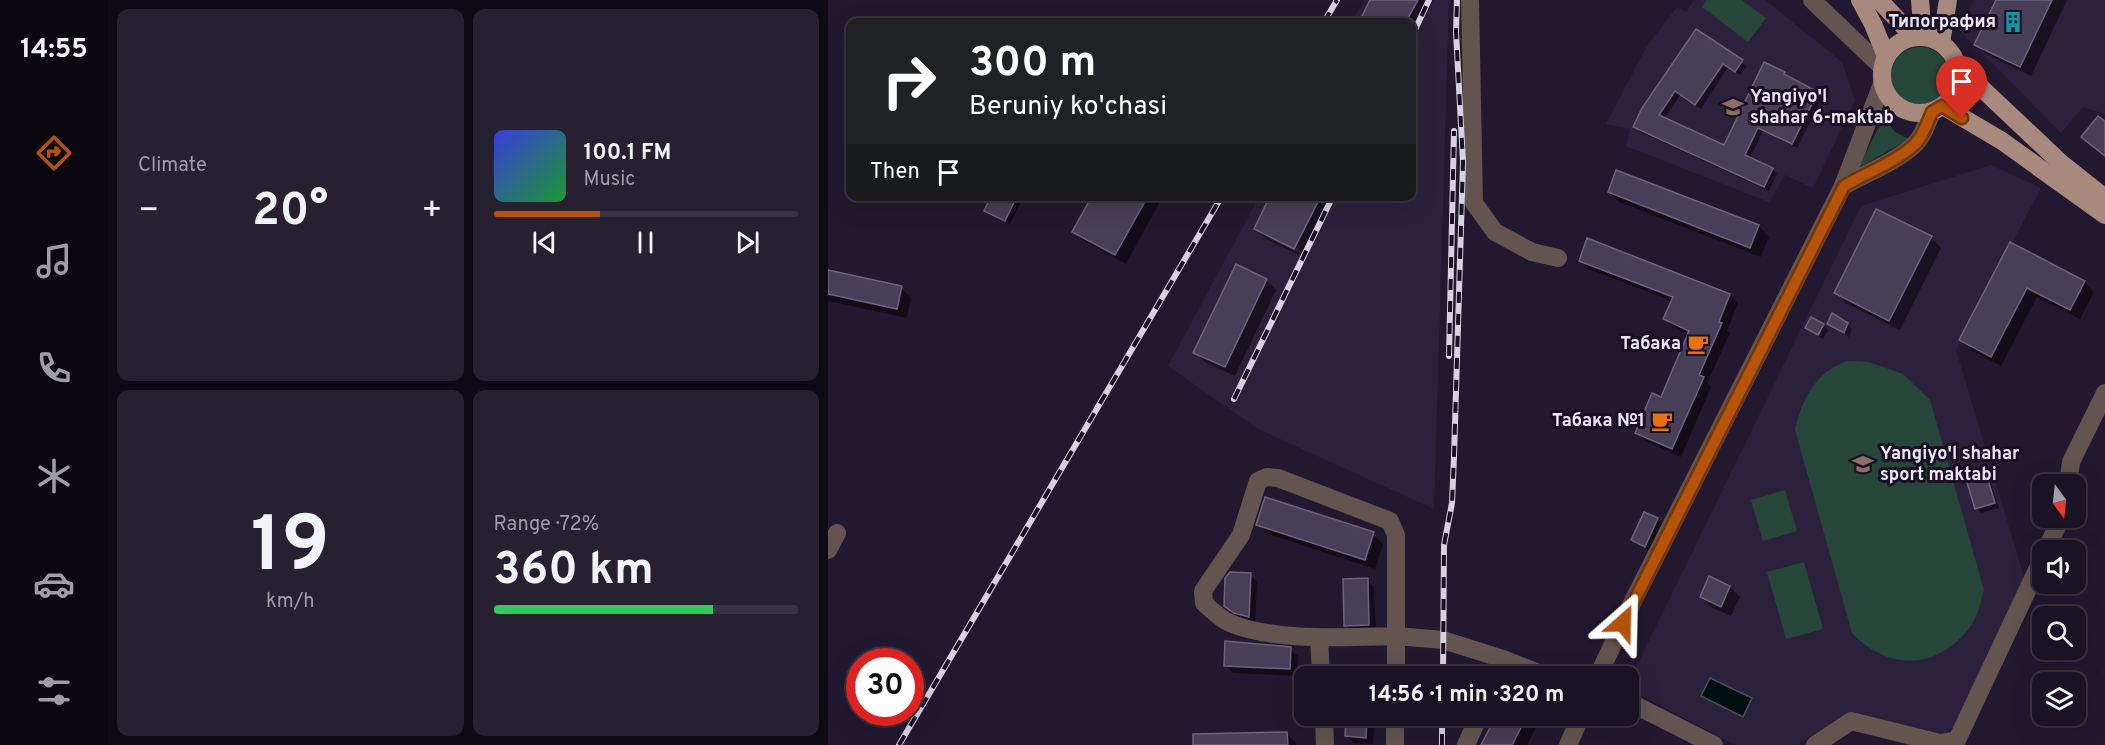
<!DOCTYPE html>
<html lang="en">
<head>
<meta charset="utf-8">
<style>
  :root { --surface:#1a1324; --page:#272031; --text:#f1f3f6; --muted:#9f9ea6; --line:#383241; --accent:#b45309 }
  body { margin:0; font-family:Overpass,sans-serif; background:var(--page); color:var(--text); height:100vh; display:flex; flex-direction:column; font-size:22px; white-space:nowrap }
  * { box-sizing:border-box; margin:0 }
  p { font-size:20px; color:var(--muted) }
  .icon { flex:none; width:33px; height:33px; fill:none; stroke:currentColor; stroke-width:2; stroke-linecap:round; stroke-linejoin:round }
  .map { position:relative; flex:1; overflow:hidden }
  .drawer { display:flex; flex-direction:column; gap:9px; padding:9px; background:#0e0a14; width:720px }
  .drawer>* { flex:none }
  .guide { position:absolute; left:18px; top:18px; width:570px; height:183px; border-radius:12px; box-shadow:0 6px 24px #0002,0 0 0 2px var(--line); background:#202124; color:#fff; overflow:hidden }
  .needle { width:39px; rotate:165deg }
  .buttons { position:absolute; left:1204px; top:474px; display:grid; gap:12px }
  .buttons a { display:grid; place-items:center; width:54px; height:54px; border-radius:12px; background:var(--surface); box-shadow:0 6px 24px #0002,0 0 0 2px var(--line); font-size:30px }
  .speed { position:absolute; left:18px; top:648px; display:flex; gap:12px; font-size:30px; font-weight:700; text-align:center }
  .speed>* { display:grid; place-content:center; width:78px; height:78px; border-radius:50%; background:var(--surface); box-shadow:0 6px 24px #0002,0 0 0 2px var(--line); line-height:1 }
  .speed .limit { border:9px solid #d22; background:#fff; color:#111 }
  .pin { position:absolute; display:grid; place-items:center; width:51px; height:51px; color:#fff; margin:-62px -26px; border-radius:50% 50% 50% 0; rotate:-45deg; box-shadow:0 0 6px #0007 }
  .pin .icon { rotate:45deg }
  .me { position:absolute; width:66px; margin:-33px; rotate:25deg; stroke-linejoin:round; filter:drop-shadow(0 0 4px #0008) }
  .turn { display:flex; align-items:center; gap:21px; height:126px; padding:0 24px; font-size:27px }
  .turn .icon { width:78px; height:78px; stroke-width:2.5 }
  .turn b { display:block; font-size:42px; line-height:51px }
  .then { display:flex; align-items:center; height:57px; padding:0 24px; background:#0003; gap:12px; font-size:22px }
  .big { font-size:45px; font-weight:700; line-height:1.1 }
  .drawer .card { flex:1; display:flex; flex-direction:column; justify-content:center; gap:9px; min-width:0; padding:0 21px; border-radius:12px; background:var(--page) }
  .drawer .dial { align-items:center; gap:0 }
  .dial b { font-size:78px; line-height:1 }
  .song { display:flex; align-items:center; gap:18px }
  .cover { width:72px; height:72px; border-radius:9px; background:linear-gradient(135deg,hsl(240 70% 55%),hsl(130 70% 35%)) }
  .played { height:6px; border-radius:3px; background:linear-gradient(90deg,var(--accent) 35%,var(--line) 35%) }
  .keys { display:flex; justify-content:space-around; direction:ltr }
  .heat { display:flex; justify-content:space-between; align-items:center; font-size:33px; direction:ltr }
  .charge { height:9px; border-radius:4px; background:linear-gradient(90deg,#34c759 72%,var(--line) 0) }
  .drawer .tiles { flex:1; display:grid; gap:9px; grid-template-columns:repeat(2,1fr) }
  .trip { position:absolute; left:466px; top:666px; width:345px; height:60px; border-radius:12px; background:var(--surface); box-shadow:0 6px 24px #0002,0 0 0 2px var(--line); font-weight:700; line-height:60px; text-align:center }
  main { display:flex; flex:1; min-height:0 }
  .menu { display:flex; flex-direction:column; width:108px; justify-content:space-around; align-items:center; background:#0a080e; color:var(--muted) }
  .menu .icon { width:42px; height:42px }
  .menu .on { color:var(--accent) }
  .menu b { font-size:27px; color:var(--text) }
  .map>svg:first-child { display:block }
</style>
</head>
<body>
<main>
<nav class="menu">
<b>14:55</b>
<svg class="icon on" aria-label="directions" viewBox="0 0 24 24"><path d="M12 3l9 9-9 9-9-9zM9 14v-3h6M13 9l2 2-2 2"/></svg>
<svg class="icon" aria-label="music" viewBox="0 0 24 24"><path d="M9 18V5l10-2v13"/><circle cx="6" cy="18" r="3"/><circle cx="16" cy="16" r="3"/></svg>
<svg class="icon" aria-label="phone" viewBox="0 0 24 24"><path d="M5 4h4l2 5-3 2q2 4 5 5l2-3 5 2v4C11 20 4 13 5 4z"/></svg>
<svg class="icon" aria-label="climate" viewBox="0 0 24 24"><path d="M12 3v18M4 7l16 10M4 17L20 7"/></svg>
<svg class="icon" aria-label="car" viewBox="0 0 24 24"><path d="M5 17H2v-5l4-1 3-4h7l3 4 3 1v5h-3M9 17h6M6 11h13"/><circle cx="7" cy="17" r="2"/><circle cx="17" cy="17" r="2"/></svg>
<svg class="icon" aria-label="filters" viewBox="0 0 24 24"><path d="M4 7h16M4 17h16"/><circle cx="9" cy="7" r="2"/><circle cx="15" cy="17" r="2"/></svg>
</nav>
<section class="drawer">
<div class="tiles">
<div class="card"><p>Climate</p>
<div class="heat"><a>−</a><b class="big">20°</b><a>+</a></div>
</div>
<div class="card">
<div class="song"><i class="cover"></i><div><b>100.1 FM</b><p>Music</p></div></div>
<div class="played"></div>
<div class="keys"><svg class="icon" aria-label="previous" viewBox="0 0 24 24"><path d="M18 5L8 12l10 7zM5 5v14"/></svg><svg class="icon" aria-label="pause" viewBox="0 0 24 24"><path d="M8 5v14M16 5v14"/></svg><svg class="icon" aria-label="next" viewBox="0 0 24 24"><path d="M6 5l10 7-10 7zM19 5v14"/></svg></div>
</div>
<div class="card dial"><b>19</b><p>km/h</p></div>
<div class="card"><p>Range · 72%</p><b class="big">360 km</b><div class="charge"></div></div>
</div>
</section>
<div class="map">
<svg width="1277" height="745" viewBox="0 0 1277 745">
  <rect width="100%" height="100%" fill="#221930"/>
  <g fill="#2c213d">
    <polygon points="536,0 621,0 606,509 430,429 340,366 431,197 584,196 584,22 524,22"/>
    <polygon points="866,0 937,0 1014,62 1027,100 985,188 957,175 941,202 798,146 802,129 778,124 819,46 849,7 858,12"/>
    <polygon points="1146,0 1277,0 1277,114 1255,107 1233,133 1131,30"/>
    <polygon points="1163,165 1213,188 1128,350 1196,577 1126,727 1115,734 1020,712 969,745 907,745 801,689 801,682 1033,206"/>
  </g>
  <g fill="#254638">
    <polygon points="879,0 914,0 938,18 920,42 874,7"/>
    <circle cx="1092" cy="76" r="29"/>
    <polygon points="1056,117 1067,132 1081,139 1030,168"/>
    <path d="M 1020,361 L 1041,362 L 1075,374 L 1102,400 L 1156,590 C 1152,605 1149,620 1138,632 C 1105,671 1058,669 1024,633 L 967,430 C 974,399 988,371 1020,361 Z"/>
    <polygon points="957,490 969,531 935,541 923,500"/>
    <polygon points="976,562 995,629 958,639 939,572"/>
  </g>
  <polygon fill="#000f10" stroke="#475055" stroke-width="1.5" points="882,678 924,698 915,717 873,696"/>
  <g fill="#0007" fill-rule="evenodd">
    <polygon points="544,0 605,0 584,42 584,22 532,22"/>
    <polygon points="1169,0 1239,0 1203,76 1158,54 1148,44"/>
    <polygon points="869,31 919,66 912,75 900,67 873,109 852,95 836,119 897,147 956,73 994,98 969,148 935,131 922,158 944,169 949,173 941,191 812,132 807,127"/>
    <polygon points="789,172 931,226 941,237 933,257 791,202 781,192"/>
    <polygon points="165,196 190,196 194,200 182,224 162,215 158,210"/>
    <polygon points="266,196 335,196 298,264 256,241 246,231"/>
    <path d="M 444,196 L 507,197 L 477,258 L 438,239 L 428,229 ZM 438,233 L 474,251 L 472,253 L 438,237 Z"/>
    <polygon points="1103,237 1113,248 1072,330 1018,303 1008,293"/>
    <polygon points="1182,244 1256,282 1266,292 1252,319 1209,297 1173,366 1143,350 1133,340"/>
    <polygon points="752,260 901,295 910,303 899,331 902,333 879,383 883,387 853,457 817,441 808,433 834,399 861,335 845,327 836,319 844,301 761,269"/>
    <polygon points="0,271 73,288 83,298 79,318 0,301"/>
    <polygon points="438,280 448,290 407,376 377,362 367,352"/>
    <polygon points="1001,323 1019,324 1024,329 1021,337"/>
    <polygon points="995,325 1000,330 995,339 978,328"/>
    <polygon points="1158,474 1162,479 1171,508 1153,513 1149,508"/>
    <polygon points="816,514 829,519 834,524 822,550 809,544 804,540"/>
    <polygon points="430,524 545,534 555,544 547,569 440,534"/>
    <polygon points="422,574 429,582 427,624 415,620 397,605"/>
    <polygon points="539,580 546,587 548,632 525,633 518,625"/>
    <polygon points="902,587 912,597 903,616 883,607 873,597"/>
    <polygon points="462,649 470,656 469,676 405,673 398,666"/>
    <polygon points="519,716 547,716 545,744 526,743 518,736"/>
    <polygon points="670,716 714,716 699,745 654,745"/>
    <polygon points="459,734 469,745 367,745"/>
  </g>
  <g fill="#473e57" stroke="#6d637e" stroke-width="1.5">
    <polygon points="542,0 590,0 578,22 531,22"/>
    <polygon points="1168,0 1224,0 1192,67 1146,45"/>
    <polygon points="868,29 915,60 907,72 895,64 867,105 847,91 831,115 896,145 936,62 957,72 956,74 990,92 964,144 930,128 917,155 945,168 936,187 805,127 814,108"/>
    <polygon points="1270,116 1277,121 1277,156 1253,137"/>
    <polygon points="788,170 931,225 922,248 780,192"/>
    <polygon points="163,196 189,196 177,221 156,211"/>
    <polygon points="264,196 320,196 287,255 244,232"/>
    <polygon points="442,196 493,196 466,249 426,229"/>
    <polygon points="1048,209 1104,236 1061,321 1006,293"/>
    <polygon points="759,238 902,294 891,322 894,323 871,375 876,377 844,449 807,433 824,393 833,397 861,331 835,319 845,297 751,261"/>
    <polygon points="1182,242 1257,281 1242,310 1199,288 1163,357 1131,340"/>
    <polygon points="408,264 439,279 397,367 365,353"/>
    <polygon points="0,270 74,286 69,309 0,294"/>
    <polygon points="1004,313 1020,323 1016,333 999,324"/>
    <polygon points="983,317 996,324 990,335 977,328"/>
    <polygon points="1158,473 1167,503 1147,509 1138,479"/>
    <polygon points="437,497 546,532 537,560 428,525"/>
    <polygon points="816,512 830,518 817,547 803,540"/>
    <polygon points="402,572 423,573 421,617 406,613 396,606 397,578"/>
    <polygon points="881,576 902,586 893,607 872,597"/>
    <polygon points="540,578 541,625 516,626 515,579"/>
    <polygon points="397,641 463,647 462,669 396,666"/>
    <polygon points="518,716 539,716 538,738 517,736"/>
    <polygon points="668,716 699,716 684,745 653,745"/>
    <polygon points="459,732 460,745 365,745 365,734"/>
  </g>
  <g fill="none" stroke-linecap="round" stroke-linejoin="round">
    <g stroke="#63544f" stroke-width="18">
      <polyline points="642,0 646,203 667,232 704,252 730,258"/>
      <polyline points="984,0 1054,67"/>
      <path d="M 1015,186 C 1038,173 1066,163 1086,145 C 1095,137 1099,123 1104,112"/>
      <path d="M 439,477 L 450,478 L 562,521 L 568,535 L 568,636 C 519,637 447,642 402,623 C 392,619 384,610 376,603 L 375,591 L 413,535 L 430,481 Z"/>
      <polyline points="1240,484 1243,462 1277,393"/>
      <polyline points="0,550 9,533"/>
      <polyline points="1218,550 1233,518"/>
      <polyline points="491,638 493,676"/>
      <polyline points="568,676 568,636 615,640 675,659 718,676"/>
      <polyline points="667,676 675,659"/>
      <polyline points="770,676 804,603 1015,186 1054,84"/>
      <polyline points="801,702 886,745"/>
      <polyline points="496,716 497,745"/>
      <polyline points="567,745 567,716"/>
      <polyline points="638,745 651,716"/>
      <polyline points="740,745 753,716"/>
      <polyline points="987,745 1023,721 1112,743 1129,740 1215,557"/>
    </g>
    <g stroke="#a8897e" stroke-width="18">
      <polyline points="1032,0 1045,24 1058,56"/>
      <polyline points="1051,0 1086,37"/>
      <polyline points="1092,0 1095,37"/>
      <circle cx="1092" cy="75" r="38"/>
      <polyline points="1113,43 1120,0"/>
      <polyline points="1128,64 1233,163 1277,198"/>
      <polyline points="1115,106 1174,141 1277,215"/>
    </g>
    <defs>
      <g id="rail">
        <polyline points="496,22 509,0"/>
        <polyline points="584,36 601,0"/>
        <polyline points="621,356 626,131"/>
        <polyline points="406,399 505,196"/>
        <polyline points="615,676 616,545 624,503 626,456 635,162 628,32 629,0"/>
        <polyline points="71,745 394,196"/>
        <polyline points="614,745 614,716"/>
      </g>
    </defs>
    <use href="#rail" stroke="#d7d1e2" stroke-width="6"/>
    <use href="#rail" stroke="#191026" stroke-width="4" stroke-dasharray="11" stroke-linecap="butt"/>
  </g>
  <g fill="none" stroke-linecap="round" stroke-linejoin="round">
    <defs>
      <path id="route" d="M 795,623 L 1016,186 C 1038,173 1066,163 1086,145 C 1095,137 1099,123 1104,112 L 1114,106 L 1134,118"/>
    </defs>
    <use href="#route" stroke="#753606" stroke-width="15"/>
    <use href="#route" stroke="#b45309" stroke-width="10"/>
  </g>
  <defs>
    <symbol id="building-bare" viewBox="-9 -9 18 18"><path d="M-4-6H4V6H1V3H-1V6H-4ZM-2.5-4.3h1.7v1.8h-1.7ZM.8-4.3h1.7v1.8H.8ZM-2.5-1h1.7V.8h-1.7ZM.8-1h1.7V.8H.8Z" fill="#0f9aa8" stroke="#191026" stroke-width="2.5" paint-order="stroke"/></symbol>
    <symbol id="school-bare" viewBox="-9 -9 18 18"><path d="M0-5L7-2L0 1L-7-2ZM-4 1L0 2.5L4 1V4Q0 6-4 4Z" fill="#8d6e63" stroke="#191026" stroke-width="2.5" paint-order="stroke"/></symbol>
    <symbol id="cafe-bare" viewBox="-9 -9 18 18"><path d="M-5.5-4.5H6V0H3Q3 3.5 0 3.5H-2.5Q-5.5 3.5-5.5 0ZM3-3.2v2h1.7v-2ZM-6 4.5H4V6H-6Z" fill="#e8710a" stroke="#191026" stroke-width="2.5" paint-order="stroke"/></symbol>
  </defs>
  <g fill-rule="evenodd">
    <use href="#building-bare" x="1170" y="7" width="30" height="30"/>
    <use href="#school-bare" x="890" y="92" width="30" height="30"/>
    <use href="#cafe-bare" x="855" y="329" width="30" height="30"/>
    <use href="#cafe-bare" x="819" y="406" width="30" height="30"/>
    <use href="#school-bare" x="1020" y="449" width="30" height="30"/>
  </g>
  <g text-anchor="middle" dominant-baseline="central" stroke-width="6" stroke-linejoin="round" paint-order="stroke">
    <g font-size="18" font-weight="bold" fill="#ece7f7" stroke="#191026" text-anchor="end">
      <text x="1168" y="22">Типография</text>
      <text x="922" y="97" text-anchor="start">Yangiyo'l<tspan x="922" dy="21">shahar 6-maktab</tspan></text>
      <text x="853" y="344">Табака</text>
      <text x="817" y="421">Табака №1</text>
      <text x="1052" y="454" text-anchor="start">Yangiyo'l shahar<tspan x="1052" dy="21">sport maktabi</tspan></text>
    </g>
  </g>
</svg>
<div class="buttons">
<a><svg class="needle" viewBox="-14 -14 28 28"><path d="M0-13l5 13h-10z" fill="#e53935"/><path d="M0 13l5-13h-10z" fill="#9f9ea6"/></svg></a>
<a><svg class="icon" aria-label="sound" viewBox="0 0 24 24"><path d="M4 9h4l5-4v14l-5-4H4zM17 9q2 3 0 6"/></svg></a>
<a><svg class="icon" aria-label="search" viewBox="0 0 24 24"><circle cx="10" cy="10" r="6"/><path d="M15 15l6 6"/></svg></a>
<a><svg class="icon" aria-label="layers" viewBox="0 0 24 24"><path d="M12 4l9 5-9 5-9-5zM3 14l9 5 9-5"/></svg></a>
</div>
<div class="speed"><div class="limit">30</div></div>
<div class="pin" style="left:1134px;top:118px;background:#d93025"><svg class="icon" aria-label="arrive" viewBox="0 0 24 24"><path d="M6 21V4h12l-3 4 3 4H6"/></svg></div>
<svg class="me" style="left:795px;top:623px" viewBox="-20 -20 40 40"><path d="M0-17L14 15 0 8-14 15z" fill="#b45309" stroke="#fff" stroke-width="4"/></svg>
<div class="trip">14:56 · 1 min · 320 m</div>
<div class="guide">
<div class="turn"><svg class="icon" aria-label="right" viewBox="0 0 24 24"><path d="M7 20v-9h11M14 6l5 5-5 5"/></svg><div><b>300 m</b>Beruniy ko'chasi</div></div>
<div class="then">Then<svg class="icon" aria-label="arrive" viewBox="0 0 24 24"><path d="M6 21V4h12l-3 4 3 4H6"/></svg></div>
</div>
</div>
</main>
</body>
</html>
